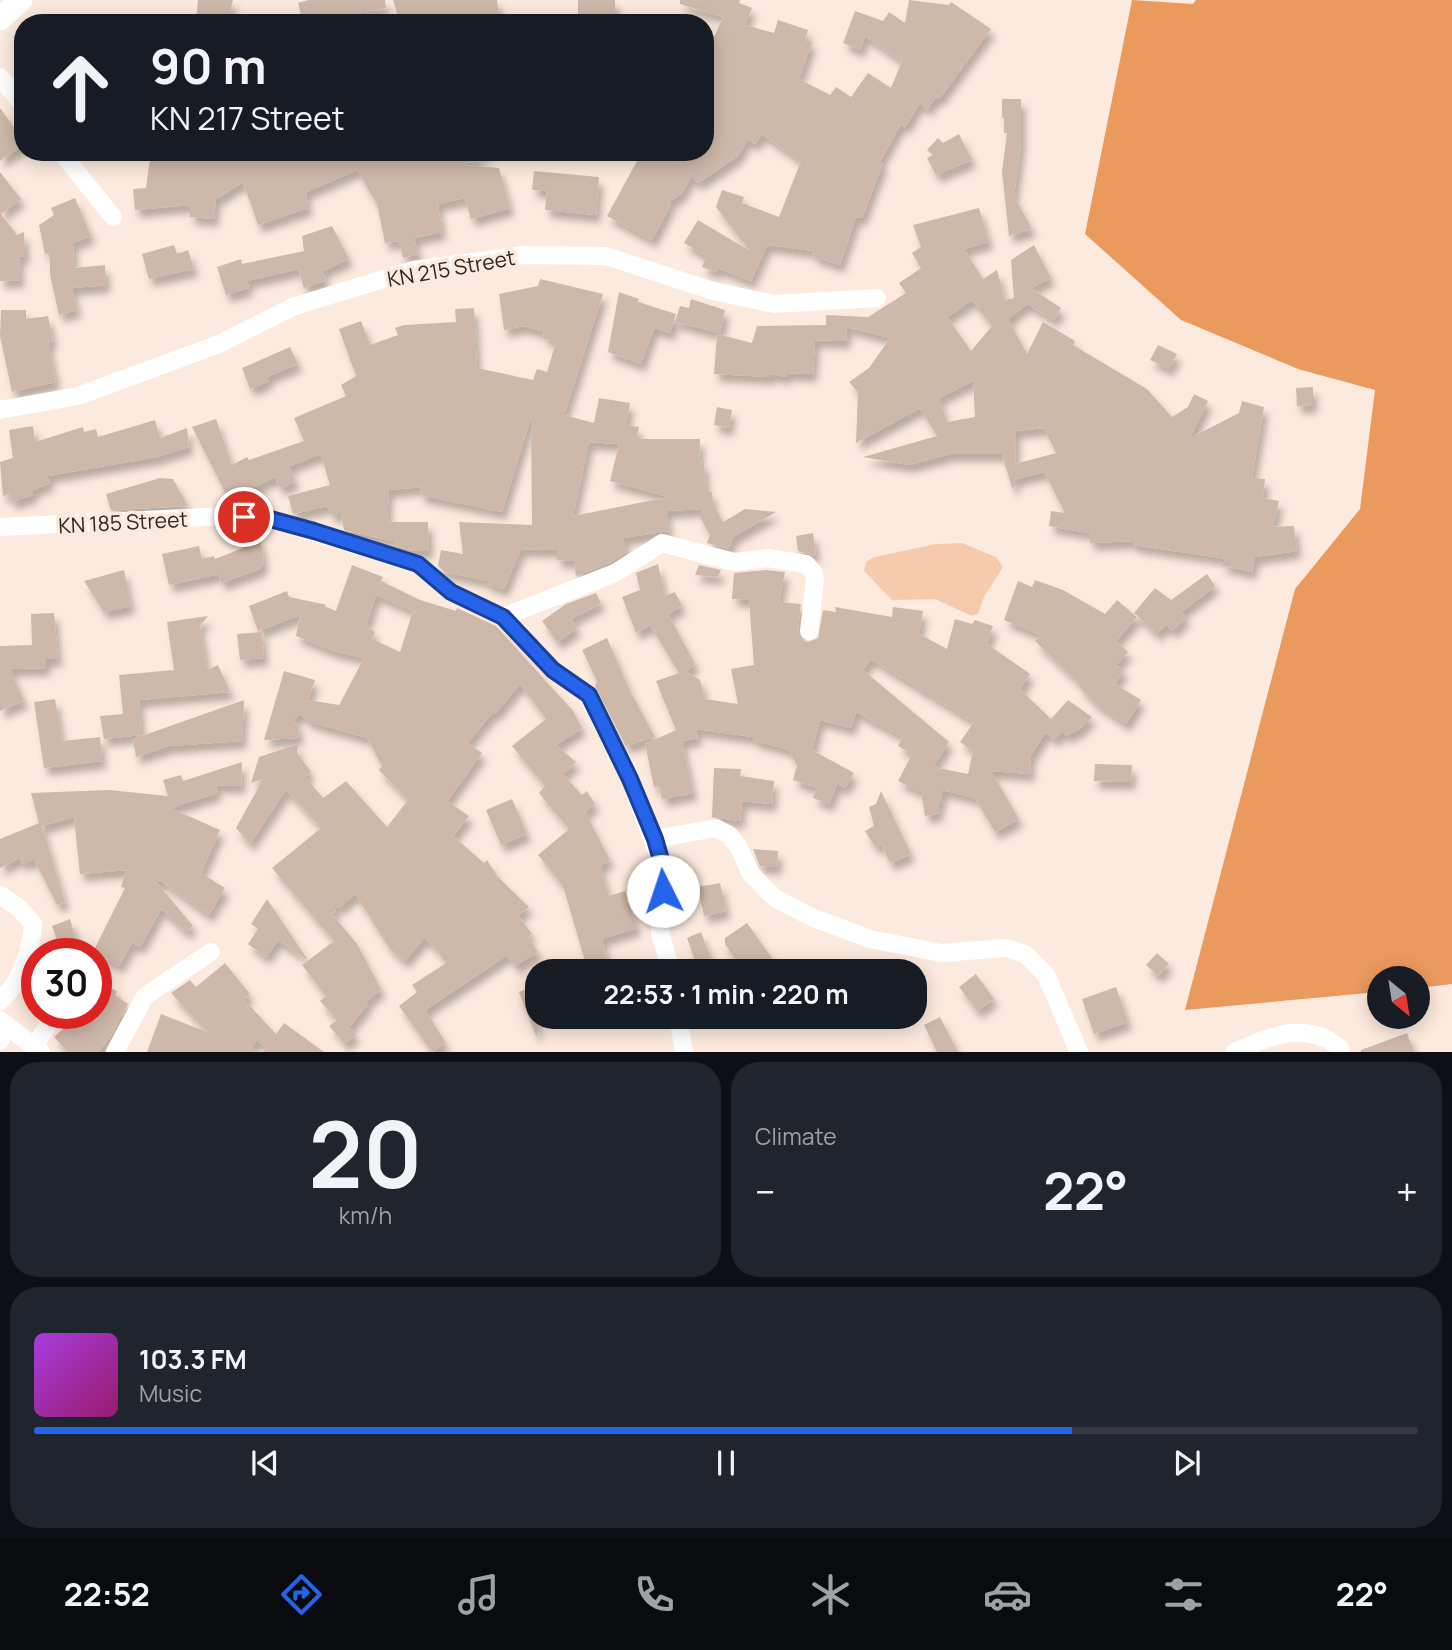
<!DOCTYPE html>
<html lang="en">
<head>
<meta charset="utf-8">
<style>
  :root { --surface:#171b24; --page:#20242c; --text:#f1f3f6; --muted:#9ea1a6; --line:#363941; --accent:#2563eb }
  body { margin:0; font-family:Manrope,sans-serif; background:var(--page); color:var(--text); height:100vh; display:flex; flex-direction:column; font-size:26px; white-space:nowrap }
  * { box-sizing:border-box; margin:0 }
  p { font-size:23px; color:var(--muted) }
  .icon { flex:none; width:38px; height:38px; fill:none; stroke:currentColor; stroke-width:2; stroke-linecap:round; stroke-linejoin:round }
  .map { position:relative; height:1052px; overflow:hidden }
  .side { display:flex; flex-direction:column; gap:10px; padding:10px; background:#0d0f14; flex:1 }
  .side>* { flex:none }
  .top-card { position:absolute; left:14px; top:14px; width:700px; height:147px; border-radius:28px; box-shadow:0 4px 18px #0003; background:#171b24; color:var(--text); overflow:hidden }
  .needle { width:46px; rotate:150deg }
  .tools { position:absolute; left:1367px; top:966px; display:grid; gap:14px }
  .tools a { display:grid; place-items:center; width:63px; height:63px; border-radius:50%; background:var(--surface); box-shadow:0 4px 18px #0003; font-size:35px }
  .speed { position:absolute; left:21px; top:938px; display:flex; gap:14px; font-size:35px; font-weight:700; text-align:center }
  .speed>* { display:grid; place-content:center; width:91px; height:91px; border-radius:50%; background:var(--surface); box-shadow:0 4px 18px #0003; line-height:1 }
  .speed .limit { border:10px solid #d22; background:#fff; color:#111 }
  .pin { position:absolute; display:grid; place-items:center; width:60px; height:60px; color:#fff; margin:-30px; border:4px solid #fff; border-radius:50%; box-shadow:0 2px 7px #0007 }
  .me { position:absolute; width:77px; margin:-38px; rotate:356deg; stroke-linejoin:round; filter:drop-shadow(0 0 5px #0008) }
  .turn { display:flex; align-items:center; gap:24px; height:147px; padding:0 21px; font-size:32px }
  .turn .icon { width:91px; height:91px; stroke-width:2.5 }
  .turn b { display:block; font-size:49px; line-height:60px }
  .big { font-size:52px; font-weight:700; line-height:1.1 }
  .side .card { flex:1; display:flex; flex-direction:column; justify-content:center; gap:10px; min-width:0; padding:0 24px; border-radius:28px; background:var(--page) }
  .side .dial { align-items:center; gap:0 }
  .dial b { font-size:91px; line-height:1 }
  .song { display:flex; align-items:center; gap:21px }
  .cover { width:84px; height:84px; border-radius:10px; background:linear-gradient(135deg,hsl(280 70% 55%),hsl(320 70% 35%)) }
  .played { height:7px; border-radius:4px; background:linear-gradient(90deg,var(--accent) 75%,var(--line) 75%) }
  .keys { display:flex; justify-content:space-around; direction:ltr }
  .heat { display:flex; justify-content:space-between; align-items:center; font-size:38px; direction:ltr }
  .side .tiles { flex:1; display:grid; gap:10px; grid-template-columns:1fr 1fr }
  .card:last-child { grid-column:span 2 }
  .trip { position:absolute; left:525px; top:959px; width:402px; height:70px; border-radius:28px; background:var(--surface); box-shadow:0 4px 18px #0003; font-weight:700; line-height:70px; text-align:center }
  .menu { display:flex; height:112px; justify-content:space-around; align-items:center; background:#090b0e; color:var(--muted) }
  .menu .icon { width:49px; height:49px }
  .menu .active { color:var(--accent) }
  .menu b { font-size:32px; color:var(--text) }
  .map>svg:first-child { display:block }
</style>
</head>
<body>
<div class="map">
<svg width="1452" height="1052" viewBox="0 0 1452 1052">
  <defs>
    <filter id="shadow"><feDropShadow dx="4.5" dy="8" stdDeviation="3.5" flood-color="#0004"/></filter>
  </defs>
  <rect width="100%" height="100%" fill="#fdeade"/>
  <polygon fill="#f6cbad" points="962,543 996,557 1003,567 984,597 978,614 972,616 935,599 892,600 864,571 866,562 874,557 936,544"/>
  <polygon fill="#eb9a5e" points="1132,0 1193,4 1196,0 1452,0 1452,984 1418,988 1418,978 1379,978 1379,992 1185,1010 1295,589 1360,509 1375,390 1298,369 1181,320 1085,234"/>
  <g fill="#ceb8a9" fill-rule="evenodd" filter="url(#shadow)">
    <polygon points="198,0 233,0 227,23 196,23"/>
    <polygon points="308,0 385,0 386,8 356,13 359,23 303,23 298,3"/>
    <polygon points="393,0 497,0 499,15 495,15 496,23 400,23"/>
    <polygon points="578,0 615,0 615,18 578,17"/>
    <polygon points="680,0 740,0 739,3 752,8 745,25 774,33 778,20 808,30 805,40 812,42 799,79 830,95 836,87 851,97 868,73 891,88 902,61 865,36 860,50 843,43 855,11 883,21 889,12 905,23 909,0 949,5 951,2 991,29 939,99 936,97 927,109 920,103 905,127 901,124 880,161 883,163 862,218 856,217 840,265 812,256 814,251 767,245 751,281 717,268 716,272 702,267 706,256 684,243 698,220 750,251 716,207 722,190 744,197 742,203 779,217 801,161 762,134 755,144 748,139 738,156 698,183 692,176 682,193 668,203 671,204 652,240 607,216 642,152 705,152 705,58 723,17 680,4"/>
    <polygon points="1002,99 1021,99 1021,144 1014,196 1032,229 1009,236 1002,172 1007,133 1004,133 1004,118 1002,118"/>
    <polygon points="0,108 23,140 23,145 0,161"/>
    <polygon points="959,134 972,160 936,175 927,158 933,155 927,150 938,138 943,143"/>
    <polygon points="151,152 492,152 462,165 499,168 510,208 471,219 465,198 438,204 442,232 414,238 418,254 403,258 399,241 385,243 377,204 357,170 306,192 308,208 258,225 243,182 216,199 214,219 190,217 190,205 135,210 133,189 146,188"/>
    <polygon points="534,171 599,177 596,215 545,210 547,191 532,190"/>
    <polygon points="0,172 21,199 1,214 17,235 24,232 25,256 19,257 20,280 0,281"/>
    <polygon points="75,198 91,236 73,243 74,268 105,265 106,285 72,288 77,310 59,315 50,275 50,253 45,254 39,225 54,215 51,208"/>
    <path d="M 979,208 L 989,242 L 964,249 L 983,279 L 997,270 L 1005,300 L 1014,298 L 1011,260 L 1034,245 L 1051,278 L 1031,288 L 1061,308 L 1054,320 L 1027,304 L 1008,319 L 1027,354 L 1043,322 L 1075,341 L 1073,345 L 1147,389 L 1172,417 L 1188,407 L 1194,394 L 1208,401 L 1190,438 L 1239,413 L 1242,401 L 1264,407 L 1252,478 L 1265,479 L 1263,498 L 1279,501 L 1273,527 L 1294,526 L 1297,551 L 1255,557 L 1252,572 L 1220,565 L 1228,559 L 1133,545 L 1133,541 L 1090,543 L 1089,533 L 1049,526 L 1051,511 L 1065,513 L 1044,472 L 1015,479 L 1015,487 L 1012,488 L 1002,454 L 950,454 L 909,465 L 863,457 L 937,436 L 920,408 L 856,443 L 858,392 L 849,382 L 869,368 L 890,338 L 847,327 L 846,341 L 815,340 L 813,374 L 787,373 L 786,377 L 770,374 L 770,377 L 714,374 L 717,334 L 752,343 L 757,326 L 826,325 L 826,315 L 868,317 L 906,293 L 899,283 L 921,268 L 912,253 L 921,247 L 913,225 ZM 972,300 L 992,326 L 971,351 L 947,317 ZM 973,381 L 975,417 L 947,422 L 939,398 ZM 1044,428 L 1056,453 L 1015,464 L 1016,431 Z"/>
    <polygon points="332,226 349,259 322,271 326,280 304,288 298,269 247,281 249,288 226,295 217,267 241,259 242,264 304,251 302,236"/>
    <polygon points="174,245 177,254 188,250 194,269 149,279 142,254"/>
    <path d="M 540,279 L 603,294 L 564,415 L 594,423 L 599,398 L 630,403 L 626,425 L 639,427 L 636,439 L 700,439 L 699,463 L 704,462 L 706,492 L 712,492 L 713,504 L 723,522 L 745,509 L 776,512 L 733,537 L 729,549 L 707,543 L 710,535 L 701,519 L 701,509 L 666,511 L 669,531 L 623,538 L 626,552 L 610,563 L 576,576 L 574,561 L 557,560 L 557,550 L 521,549 L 504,589 L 487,584 L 487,581 L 445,572 L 438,566 L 441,550 L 463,554 L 459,522 L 532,525 L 531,417 L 502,512 L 420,495 L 421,487 L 389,490 L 387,522 L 428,522 L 429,551 L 414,551 L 393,545 L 393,541 L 344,530 L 341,512 L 332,516 L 327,506 L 293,514 L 288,496 L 330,485 L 321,454 L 289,466 L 295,482 L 280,488 L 275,477 L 229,500 L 192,427 L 216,419 L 232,465 L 247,457 L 249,460 L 304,441 L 294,418 L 346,396 L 341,385 L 356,376 L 339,329 L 361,321 L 370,345 L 398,335 L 395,328 L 404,325 L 456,322 L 455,309 L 474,308 L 477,368 L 533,380 L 537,369 L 547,372 L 556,342 L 543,338 L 544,332 L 523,326 L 504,330 L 499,294 L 538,286 ZM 589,442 L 619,444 L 610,481 L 669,497 L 573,516 Z"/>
    <polygon points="619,292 639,299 638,302 676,314 670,333 654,328 641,364 608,352"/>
    <polygon points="691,299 725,310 720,333 675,322 680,306 689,308"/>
    <polygon points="1,310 26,310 26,319 48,316 53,341 48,342 56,382 12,392 0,336"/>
    <polygon points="1158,345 1177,354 1169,369 1150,360"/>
    <polygon points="290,347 298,364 267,377 269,381 250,389 242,368"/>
    <polygon points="1313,387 1313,405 1297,406 1296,388"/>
    <polygon points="717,407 732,410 729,428 714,425"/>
    <polygon points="155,420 160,438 187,428 189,447 157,457 47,476 50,483 33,490 33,495 12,502 9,494 3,496 0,462 13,458 9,430 33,426 35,442 83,427 84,432 96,429 98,437"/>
    <polygon points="160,478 173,479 188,506 112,510 110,508 106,494"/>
    <polygon points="813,533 816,556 798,551 796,536"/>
    <polygon points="260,538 264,562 260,569 221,583 219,574 169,585 162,554 199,546 202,559 214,556 215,559 243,548 243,539"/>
    <path d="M 658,564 L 665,596 L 675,592 L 682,606 L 668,614 L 695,664 L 687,672 L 700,680 L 705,699 L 738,704 L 731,669 L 754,665 L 749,600 L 732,599 L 734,573 L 766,570 L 785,572 L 779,602 L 801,604 L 798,630 L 803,640 L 808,642 L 818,638 L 823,610 L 836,612 L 835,607 L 892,617 L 893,607 L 923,611 L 919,634 L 947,649 L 955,619 L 972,624 L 975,620 L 993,626 L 987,644 L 1030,674 L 1020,689 L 1051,719 L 1068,700 L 1092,717 L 1080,729 L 1066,736 L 1063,731 L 1054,740 L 1046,732 L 1031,755 L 1030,774 L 991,771 L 1019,819 L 995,832 L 975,798 L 942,790 L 942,803 L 938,803 L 940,813 L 925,816 L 921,792 L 898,781 L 912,754 L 898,746 L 903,737 L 856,712 L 851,728 L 820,720 L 812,750 L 854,773 L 845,788 L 837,784 L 829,804 L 813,798 L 817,788 L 793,780 L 797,766 L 789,750 L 753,740 L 753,737 L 696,729 L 698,738 L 682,741 L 693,793 L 662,799 L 659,786 L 654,787 L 645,744 L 676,730 L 656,681 L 679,673 L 650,625 L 636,633 L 622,597 L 640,590 L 636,573 ZM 871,659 L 974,722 L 960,742 L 973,751 L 968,774 L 933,767 L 949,742 L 863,670 Z"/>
    <path d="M 352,565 L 383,577 L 381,581 L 420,600 L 456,611 L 457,608 L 496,626 L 573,711 L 582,728 L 556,745 L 576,762 L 563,774 L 582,795 L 587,791 L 595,804 L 585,812 L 610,860 L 600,866 L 609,896 L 625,891 L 637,928 L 602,939 L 609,971 L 588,971 L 563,886 L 538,855 L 569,829 L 539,793 L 545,786 L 512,746 L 546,719 L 520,684 L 495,714 L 493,712 L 482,726 L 478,721 L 481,727 L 467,743 L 482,753 L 447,801 L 469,816 L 453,836 L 484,863 L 487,860 L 498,877 L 529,907 L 518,915 L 532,934 L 528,937 L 538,952 L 515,966 L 507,955 L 425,1010 L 446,1043 L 432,1052 L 399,1006 L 417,992 L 412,985 L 446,963 L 436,949 L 424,938 L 405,961 L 390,949 L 355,894 L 339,908 L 331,902 L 336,911 L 332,914 L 357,944 L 381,989 L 366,1002 L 368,1004 L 349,1027 L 356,1034 L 345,1044 L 329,1026 L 337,1020 L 320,1001 L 326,996 L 302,965 L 334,941 L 272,868 L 321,828 L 286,790 L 250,844 L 236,828 L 263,779 L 251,783 L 259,757 L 298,744 L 297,753 L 311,772 L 305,777 L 323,798 L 346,781 L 387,827 L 408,800 L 379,770 L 382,766 L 367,738 L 310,722 L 300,714 L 293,720 L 299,727 L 298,738 L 264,740 L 284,671 L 315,680 L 308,700 L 339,705 L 364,658 L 333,651 L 296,636 L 300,615 L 258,631 L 249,606 L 287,591 L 289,597 L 327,605 L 324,606 L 336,611 ZM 376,595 L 413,611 L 400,652 L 372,639 L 375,632 L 366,626 Z"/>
    <polygon points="699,565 721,570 718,577 695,575"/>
    <polygon points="124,570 131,606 104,612 84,581"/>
    <polygon points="1207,574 1215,586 1181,612 1186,618 1172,631 1166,625 1157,634 1134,613 1155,588 1171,600"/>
    <polygon points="1035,580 1063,590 1105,614 1117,600 1137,617 1116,641 1128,652 1116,665 1124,669 1115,684 1141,700 1126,724 1097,705 1079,687 1081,685 1035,641 1041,635 1004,620 1018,581 1032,587"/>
    <polygon points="596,593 601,603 571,619 577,628 557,642 542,621 566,604"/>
    <polygon points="54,613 58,659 46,659 46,668 10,669 24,701 0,711 0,646 32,645 31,614"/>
    <polygon points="208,616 200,626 207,670 218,665 230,692 139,700 141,735 104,739 100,716 123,714 119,675 174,670 167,622"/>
    <polygon points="262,632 264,658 240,660 237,634"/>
    <polygon points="607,638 630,691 655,737 626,746 595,686 597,681 582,650"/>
    <polygon points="55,699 62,741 100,737 102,761 44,768 34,702"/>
    <polygon points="244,700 242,741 169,746 136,757 133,739"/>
    <polygon points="242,762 241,786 215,785 218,793 170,808 220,830 201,873 225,888 209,915 160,880 157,883 193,926 186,932 161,909 140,947 132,943 119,966 93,952 125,888 121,887 126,870 80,874 74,817 42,826 65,902 57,905 34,859 22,864 20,858 0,868 0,839 39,823 31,793 109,790 168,796 163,780 181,775 183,781"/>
    <polygon points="1095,764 1132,765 1131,782 1094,781"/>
    <polygon points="714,768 741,769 740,776 774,781 772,804 742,801 740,821 712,817"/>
    <polygon points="881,791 911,854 890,863 881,844 875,847 865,831 874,826 869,807 876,804"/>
    <polygon points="512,799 527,834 501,845 486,810"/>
    <polygon points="753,849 778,851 777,867 760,866"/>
    <polygon points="720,883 726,911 704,916 698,887"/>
    <polygon points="267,899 307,959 306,959 278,940 266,957 248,944 258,929 251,924"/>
    <polygon points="70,919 80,954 62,954 52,926"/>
    <polygon points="747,923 781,971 744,971 725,944 725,938"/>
    <polygon points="701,932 710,957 696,963 687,938"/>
    <polygon points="1157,953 1169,964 1158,976 1146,965"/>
    <polygon points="225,963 250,994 243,1000 247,1003 241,1011 249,1005 276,1034 284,1023 324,1052 263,1052 266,1047 257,1040 251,1048 256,1052 147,1052 161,1014 207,1032 171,993 190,980 196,987"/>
    <polygon points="976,974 994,999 977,1011 959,987"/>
    <polygon points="96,982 117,991 115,995 128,1004 111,1036 98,1052 68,1052 54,1037 66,1026 62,1024 66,1013 96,1013"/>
    <polygon points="537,985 537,1036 536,1036 519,992"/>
    <polygon points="1116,987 1128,1022 1094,1034 1082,999"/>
    <polygon points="940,1017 958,1052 937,1052 924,1025"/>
    <polygon points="1407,1033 1414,1052 1361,1052 1361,1050"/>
  </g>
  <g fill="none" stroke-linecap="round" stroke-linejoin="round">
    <g stroke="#fff" stroke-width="18">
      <polyline points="0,77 23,105"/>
      <polyline points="61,152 113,217"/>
      <polyline points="0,410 78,396 219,344 295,306 413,270 523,255 606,256 713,291 774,304 877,298"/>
      <polyline points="0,527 225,516 263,517 418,564 451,592 503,617 553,670 588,695 630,779 664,870 660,933 671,971"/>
      <polyline points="503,617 615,573 662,543 734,562 768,558 806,564 814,573 815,581 809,631"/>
      <polyline points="655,839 716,828 729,835 738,846 751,874 775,898 809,916 870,939 941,953 1006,948 1025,954 1046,975 1079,1052"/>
      <path d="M 0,895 L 19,908 L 33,924 C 31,951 20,983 0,1001"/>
      <polyline points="678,1017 684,1052"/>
      <polyline points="0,1020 41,1052"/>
      <polyline points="0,1041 6,1024"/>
      <polyline points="35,1046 55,1013"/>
      <polyline points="115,1052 145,996 211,952"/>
      <path d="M 1235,1052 C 1270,1036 1306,1020 1340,1048"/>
    </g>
    <polyline stroke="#fff" stroke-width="23" points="0,19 21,0"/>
  </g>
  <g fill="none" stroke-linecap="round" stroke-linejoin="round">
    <defs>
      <polyline id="route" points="244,517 263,517 314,531 418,564 451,592 503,617 553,670 589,695 630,779 655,839 664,870 663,891"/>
    </defs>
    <use href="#route" stroke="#184099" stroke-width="18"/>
    <use href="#route" stroke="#2563eb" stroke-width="12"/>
  </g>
  <g text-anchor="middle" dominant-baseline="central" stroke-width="7" stroke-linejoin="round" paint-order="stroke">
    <g font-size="21" fill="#2f2721" stroke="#fdeade">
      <text transform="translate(451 268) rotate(-10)">KN 215 Street</text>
      <text transform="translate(123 522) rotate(-3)">KN 185 Street</text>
    </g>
  </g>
</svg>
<div class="tools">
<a><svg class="needle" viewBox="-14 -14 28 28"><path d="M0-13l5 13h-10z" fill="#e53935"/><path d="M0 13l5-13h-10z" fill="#9ea1a6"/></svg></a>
</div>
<div class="speed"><div class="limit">30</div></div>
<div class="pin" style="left:244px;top:517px;background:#d93025"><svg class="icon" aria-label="arrive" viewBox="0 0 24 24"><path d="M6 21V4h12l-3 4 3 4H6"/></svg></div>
<svg class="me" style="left:663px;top:891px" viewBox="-20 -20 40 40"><circle r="19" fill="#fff"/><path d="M0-13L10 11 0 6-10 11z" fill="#2563eb"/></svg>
<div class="trip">22:53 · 1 min · 220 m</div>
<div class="top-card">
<div class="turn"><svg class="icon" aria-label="ahead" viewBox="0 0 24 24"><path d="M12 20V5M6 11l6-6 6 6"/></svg><div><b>90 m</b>KN 217 Street</div></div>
</div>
</div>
<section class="side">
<div class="tiles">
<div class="card dial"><b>20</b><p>km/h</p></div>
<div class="card"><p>Climate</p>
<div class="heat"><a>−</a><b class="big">22°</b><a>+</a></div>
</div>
<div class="card">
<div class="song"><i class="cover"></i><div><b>103.3 FM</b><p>Music</p></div></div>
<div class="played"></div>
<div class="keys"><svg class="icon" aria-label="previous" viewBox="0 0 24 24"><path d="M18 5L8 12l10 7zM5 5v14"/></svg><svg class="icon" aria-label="pause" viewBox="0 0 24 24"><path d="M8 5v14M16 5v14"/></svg><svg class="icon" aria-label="next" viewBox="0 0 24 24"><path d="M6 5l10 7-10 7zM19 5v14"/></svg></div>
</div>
</div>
</section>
<nav class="menu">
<b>22:52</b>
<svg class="icon active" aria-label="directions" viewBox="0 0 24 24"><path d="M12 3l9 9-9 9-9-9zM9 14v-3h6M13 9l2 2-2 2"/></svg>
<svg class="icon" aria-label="music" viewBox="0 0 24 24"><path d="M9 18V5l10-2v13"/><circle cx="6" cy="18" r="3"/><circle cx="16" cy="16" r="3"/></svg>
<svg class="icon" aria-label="phone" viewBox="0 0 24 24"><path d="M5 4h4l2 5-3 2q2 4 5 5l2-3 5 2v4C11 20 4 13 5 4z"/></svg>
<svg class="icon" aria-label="climate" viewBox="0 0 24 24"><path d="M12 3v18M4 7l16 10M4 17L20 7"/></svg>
<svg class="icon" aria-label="car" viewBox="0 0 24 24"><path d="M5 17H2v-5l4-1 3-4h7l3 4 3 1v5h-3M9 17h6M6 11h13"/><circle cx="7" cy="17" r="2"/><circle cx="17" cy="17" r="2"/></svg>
<svg class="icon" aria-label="filters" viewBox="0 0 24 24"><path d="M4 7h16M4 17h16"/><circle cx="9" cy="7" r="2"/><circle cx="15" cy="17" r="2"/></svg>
<b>22°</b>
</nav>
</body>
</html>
